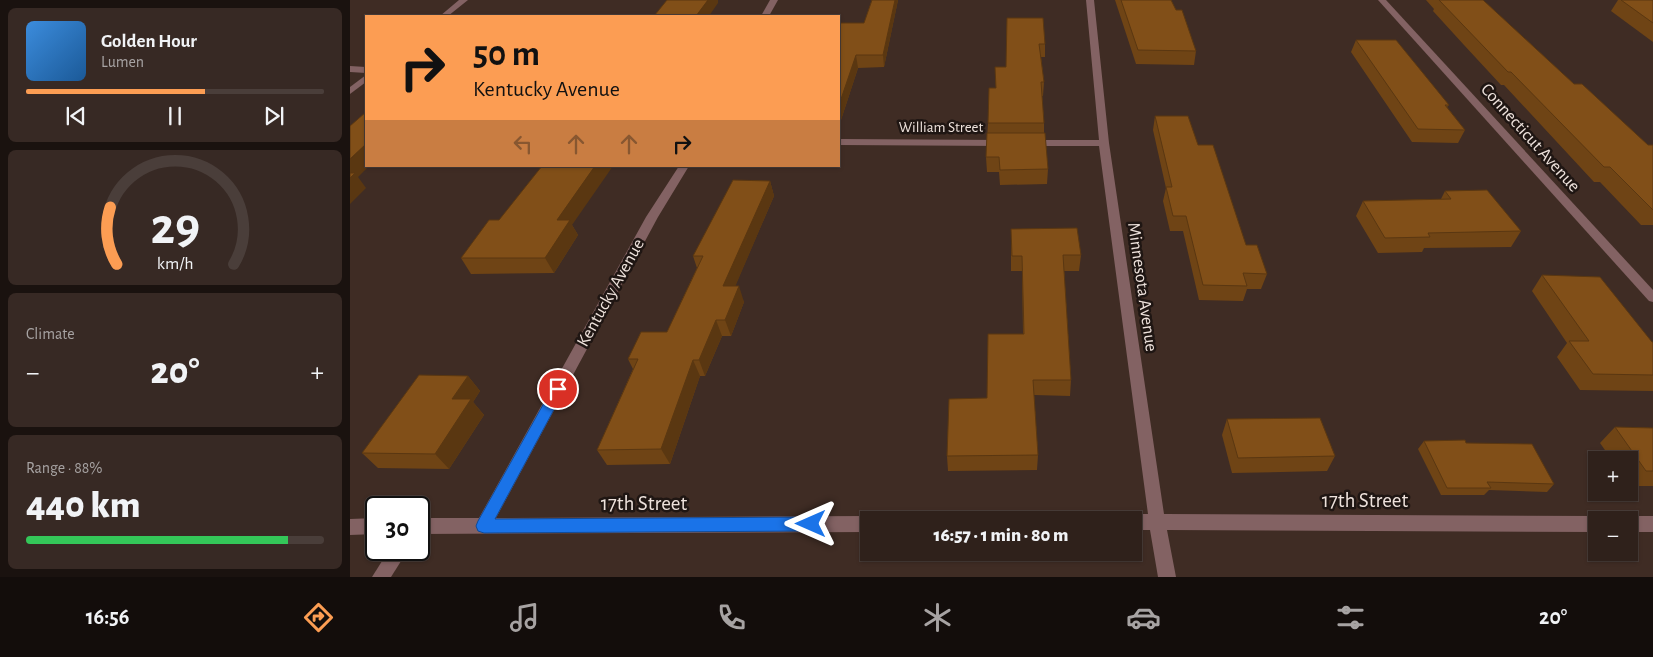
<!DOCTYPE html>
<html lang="en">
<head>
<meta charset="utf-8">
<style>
  :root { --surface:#2f211b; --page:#372924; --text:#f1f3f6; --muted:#a7a3a3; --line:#4a3e3a; --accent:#fc9d53 }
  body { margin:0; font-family:"Alegreya Sans",sans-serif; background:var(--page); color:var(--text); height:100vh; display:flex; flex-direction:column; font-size:19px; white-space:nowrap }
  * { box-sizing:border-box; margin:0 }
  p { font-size:16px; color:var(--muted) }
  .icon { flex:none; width:28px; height:28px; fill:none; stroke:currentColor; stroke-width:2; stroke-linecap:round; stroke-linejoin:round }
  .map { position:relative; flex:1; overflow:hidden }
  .drawer { display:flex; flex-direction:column; gap:8px; padding:8px; background:#1a120f; width:350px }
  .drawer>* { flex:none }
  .banner { position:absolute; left:15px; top:15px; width:475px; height:152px; border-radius:0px; box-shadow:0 1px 4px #0004,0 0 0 1px var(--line); background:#fc9d53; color:#111; overflow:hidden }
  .controls { position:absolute; left:1238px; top:451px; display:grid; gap:10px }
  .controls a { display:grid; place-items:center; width:50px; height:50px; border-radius:0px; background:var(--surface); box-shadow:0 1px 4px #0004,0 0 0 1px var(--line); font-size:25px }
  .speed { position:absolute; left:15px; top:496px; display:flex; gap:10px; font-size:25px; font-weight:700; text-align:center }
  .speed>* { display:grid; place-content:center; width:65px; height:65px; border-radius:50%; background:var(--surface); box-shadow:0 1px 4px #0004,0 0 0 1px var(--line); line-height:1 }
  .speed .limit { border:2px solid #111; border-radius:8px; background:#fff; color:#111 }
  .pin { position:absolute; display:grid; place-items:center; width:42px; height:42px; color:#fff; margin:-21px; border:2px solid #fff; border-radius:50%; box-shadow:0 1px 5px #0007 }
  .me { position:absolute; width:55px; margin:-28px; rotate:270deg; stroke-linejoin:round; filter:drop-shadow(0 0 4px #0008) }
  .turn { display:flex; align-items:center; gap:18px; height:105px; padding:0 25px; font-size:22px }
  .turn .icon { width:65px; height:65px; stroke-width:2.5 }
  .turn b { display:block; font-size:35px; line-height:42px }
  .lanes { display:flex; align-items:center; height:48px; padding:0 25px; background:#0003; justify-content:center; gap:25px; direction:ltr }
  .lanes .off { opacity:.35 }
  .big { font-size:38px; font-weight:800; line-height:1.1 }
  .drawer .widget { flex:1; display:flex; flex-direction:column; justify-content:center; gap:8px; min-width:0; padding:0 18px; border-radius:8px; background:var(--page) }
  .drawer .dial { align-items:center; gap:0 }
  .dial svg { height:130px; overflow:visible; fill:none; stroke:var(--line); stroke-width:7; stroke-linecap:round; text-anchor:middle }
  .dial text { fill:var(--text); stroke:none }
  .song { display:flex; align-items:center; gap:15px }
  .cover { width:60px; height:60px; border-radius:8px; background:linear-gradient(135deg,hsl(210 70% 55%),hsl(210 70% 35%)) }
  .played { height:5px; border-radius:2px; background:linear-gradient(90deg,var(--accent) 60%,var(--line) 60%) }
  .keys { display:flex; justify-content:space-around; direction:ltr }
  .heat { display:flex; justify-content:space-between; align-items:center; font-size:28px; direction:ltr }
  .charge { height:8px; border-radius:4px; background:linear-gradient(90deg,#34c759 88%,var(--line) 0) }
  .trip { position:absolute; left:510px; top:511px; width:282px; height:50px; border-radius:0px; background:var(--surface); box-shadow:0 1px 4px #0004,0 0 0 1px var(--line); font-weight:800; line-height:50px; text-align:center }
  .menu { display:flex; height:80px; justify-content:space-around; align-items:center; background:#130d0b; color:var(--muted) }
  .menu .icon { width:35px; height:35px }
  .menu .selected { color:var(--accent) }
  .menu b { font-size:22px; color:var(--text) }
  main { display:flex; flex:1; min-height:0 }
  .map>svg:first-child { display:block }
</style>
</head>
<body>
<main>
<section class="drawer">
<div class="widget">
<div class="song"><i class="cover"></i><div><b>Golden Hour</b><p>Lumen</p></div></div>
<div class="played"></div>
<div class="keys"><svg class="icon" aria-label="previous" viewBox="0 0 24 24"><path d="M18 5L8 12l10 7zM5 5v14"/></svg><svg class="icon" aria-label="pause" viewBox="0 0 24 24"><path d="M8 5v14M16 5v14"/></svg><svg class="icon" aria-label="next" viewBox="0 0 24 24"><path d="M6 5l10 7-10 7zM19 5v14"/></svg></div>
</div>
<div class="widget dial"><svg viewBox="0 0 100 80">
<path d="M14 69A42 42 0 1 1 86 69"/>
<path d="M14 69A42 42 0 0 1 10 34" stroke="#fc9d53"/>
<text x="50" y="56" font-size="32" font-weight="700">29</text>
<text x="50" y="72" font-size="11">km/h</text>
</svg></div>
<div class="widget"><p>Climate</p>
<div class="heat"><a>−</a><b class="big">20°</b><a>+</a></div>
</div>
<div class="widget"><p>Range · 88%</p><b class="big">440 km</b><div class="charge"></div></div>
</section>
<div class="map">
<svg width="1303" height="577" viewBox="0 0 1303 577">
  <rect width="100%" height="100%" fill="#3f2c24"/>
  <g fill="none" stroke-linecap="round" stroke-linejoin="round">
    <polygon fill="#836263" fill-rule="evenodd" points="0,66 16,67 16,73 0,72"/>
    <g fill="#836263" fill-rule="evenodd">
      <polygon points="109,0 118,0 98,16 90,16"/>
      <polygon points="420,0 428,0 419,16 411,16"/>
      <polygon points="736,0 744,0 759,143 814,514 1246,516 1253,520 1246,520 1246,532 817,530 826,577 808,577 800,530 784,530 784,520 777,520 778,517 784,514 798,514 749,146 679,146 674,143 679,140 749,140"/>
      <polygon points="1028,0 1036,0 1303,290 1303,302 1299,301"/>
      <polygon points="16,75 16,82 0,94 0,87"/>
      <polygon points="489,139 654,140 659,143 654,146 489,145"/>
      <polygon points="329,166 339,166 308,217 146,518 519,516 526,520 519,520 519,532 69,534 69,518 129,518 296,217"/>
      <polygon points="1279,516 1303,516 1303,532 1279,532 1279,520 1272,520"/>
      <polygon points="26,518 26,534 0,535 0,519"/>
      <polygon points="39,550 58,550 41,577 22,577"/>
    </g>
  </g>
  <g fill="#6f4415">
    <polygon points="522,0 548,0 534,67 508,68 489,126 489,23 514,23"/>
    <polygon points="765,0 821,0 846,51 844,65 786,64"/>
    <polygon points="1076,0 1133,0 1224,84 1298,145 1303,145 1303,225 1291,225 1250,182 1244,182 1154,85 1151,85 1114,45 1083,11 1084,9"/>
    <polygon points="1268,0 1303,0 1303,42 1261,11"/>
    <polygon points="657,18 695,44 695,57 691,57 694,82 693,96 692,96 694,123 694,133 698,169 697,184 650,185 649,172 637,172 636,157 638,123 646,88 645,67 656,67"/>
    <polygon points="1006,40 1099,105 1097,107 1115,130 1108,143 1062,142 1001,52"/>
    <polygon points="805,116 848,145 896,245 917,274 911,289 897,289 893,301 849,300 833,231 820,231 813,201 816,188 803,130"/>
    <polygon points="420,181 424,196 385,286 394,302 381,336 372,336 355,376 350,376 320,464 257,465 247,450 283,369 278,359 317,332 347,268 343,256"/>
    <polygon points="1095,191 1171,231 1161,247 1074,248 1072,252 1028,253 1006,216 1013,201 1091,199"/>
    <polygon points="222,225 228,235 204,273 121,274 111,258"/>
    <polygon points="661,229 731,255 729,271 714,271 721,380 720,396 684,395 688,455 687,470 598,471 597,456 637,398 673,334 672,271 661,271"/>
    <polygon points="1192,275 1302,342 1303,342 1303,391 1230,390 1207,357 1217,343 1182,291"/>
    <polygon points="118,376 130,391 123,402 134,415 99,469 28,468 12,453"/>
    <polygon points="877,419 985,456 977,471 882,473 872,435"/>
    <polygon points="1265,427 1303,428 1303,486 1279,486 1279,460 1262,460 1250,443"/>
    <polygon points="1074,441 1116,443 1204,484 1197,492 1139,490 1134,495 1091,495 1068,449"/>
  </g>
  <g fill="#5a3711">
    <polygon points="358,0 368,0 368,3 359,16 346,16"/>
    <polygon points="545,0 548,0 534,67 533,55"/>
    <polygon points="506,55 508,68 489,126 489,105"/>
    <polygon points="16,144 16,166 19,166 8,177 16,188 0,204 0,159"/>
    <polygon points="245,166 263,166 222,225 228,235 204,273 195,258 207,220"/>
    <polygon points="420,181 424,196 379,301 373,286"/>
    <polygon points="389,286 394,302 381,336 375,320"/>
    <polygon points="366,320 372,336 355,376 349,360"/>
    <polygon points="343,360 350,376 320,464 311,449"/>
    <polygon points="118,376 130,391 123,402 134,415 99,469 85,454 102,399"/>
  </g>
  <g fill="#814f18" stroke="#5a3711">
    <polygon points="317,0 358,0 346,16 304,16"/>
    <polygon points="522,0 545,0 533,55 506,55 489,105 489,23 514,23"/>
    <polygon points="771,0 821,0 826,10 832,10 846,51 788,50"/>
    <polygon points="1089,0 1133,0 1224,84 1232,84 1298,145 1303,145 1303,210 1260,167 1254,167 1161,72 1158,72"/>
    <polygon points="1271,0 1303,0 1303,23"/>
    <polygon points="657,18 693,18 695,44 689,44 694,82 691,82 694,123 638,123 639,88 646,88 645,67 656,67"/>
    <polygon points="1006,40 1046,40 1099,105 1095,105 1115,130 1068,129"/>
    <polygon points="16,112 16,144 0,159 0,126"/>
    <polygon points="805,116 838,116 848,145 863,145 896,245 907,245 917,274 893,273 897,286 853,285 836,216 823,216 816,187 822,187"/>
    <polygon points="637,133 695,133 698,169 650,170 649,157 636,157"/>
    <polygon points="192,166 245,166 207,220 220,220 195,258 111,258 139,220 149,220"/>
    <polygon points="0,173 5,173 0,178"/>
    <polygon points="383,180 420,181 373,286 389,286 375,320 366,320 349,360 343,360 311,449 247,450 288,359 278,359 291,332 317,332 353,256 343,256"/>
    <polygon points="1137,190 1171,231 1078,233 1080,237 1035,238 1013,201 1101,199 1095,191"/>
    <polygon points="727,228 731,255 713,255 721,380 683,380 688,455 597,456 599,399 637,398 638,334 674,334 672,256 662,256 661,229"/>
    <polygon points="1192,275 1250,277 1302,342 1303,342 1303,375 1243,374 1219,341 1239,341"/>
    <polygon points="69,375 118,376 102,399 121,399 85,454 12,453"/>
    <polygon points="970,418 985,456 888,458 877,419"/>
    <polygon points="1265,427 1303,428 1303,471 1296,471"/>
    <polygon points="1115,440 1116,443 1182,444 1204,484 1137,482 1141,488 1097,488 1074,441"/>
  </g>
  <polygon fill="#1a73e8" stroke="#114b97" points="208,383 213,385 215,389 145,519 461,517 466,519 469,524 466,529 461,531 134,533 128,531 126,526 128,521 204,385"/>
  <g text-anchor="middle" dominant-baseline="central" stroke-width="5" stroke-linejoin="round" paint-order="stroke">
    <g font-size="15" fill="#eee2dc" stroke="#1f1613">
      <text x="591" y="127">William Street</text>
    </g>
    <g font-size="18" fill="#eee2dc" stroke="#1f1613">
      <text transform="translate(1180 138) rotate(48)">Connecticut Avenue</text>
      <text transform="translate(792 287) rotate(82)">Minnesota Avenue</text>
      <text transform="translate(261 293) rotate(-61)">Kentucky Avenue</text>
    </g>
    <g font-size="21" fill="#eee2dc" stroke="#1f1613">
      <text x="1015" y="500">17th Street</text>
      <text x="294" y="503">17th Street</text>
    </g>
  </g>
</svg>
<div class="controls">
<a>+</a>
<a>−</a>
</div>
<div class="speed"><div class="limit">30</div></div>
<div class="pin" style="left:208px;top:389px;background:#d93025"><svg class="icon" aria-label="arrive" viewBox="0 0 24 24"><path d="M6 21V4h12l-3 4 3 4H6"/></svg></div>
<svg class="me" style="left:461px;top:524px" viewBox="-20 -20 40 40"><path d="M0-17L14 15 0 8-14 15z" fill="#1a73e8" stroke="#fff" stroke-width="4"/></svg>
<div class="trip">16:57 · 1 min · 80 m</div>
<div class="banner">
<div class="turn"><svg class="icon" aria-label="right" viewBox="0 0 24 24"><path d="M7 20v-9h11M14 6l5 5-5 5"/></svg><div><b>50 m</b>Kentucky Avenue</div></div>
<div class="lanes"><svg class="icon off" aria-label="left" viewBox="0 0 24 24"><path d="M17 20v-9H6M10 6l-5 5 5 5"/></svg><svg class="icon off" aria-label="ahead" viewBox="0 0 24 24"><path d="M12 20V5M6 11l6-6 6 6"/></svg><svg class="icon off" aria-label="ahead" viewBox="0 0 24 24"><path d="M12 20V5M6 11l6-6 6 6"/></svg><svg class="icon" aria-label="right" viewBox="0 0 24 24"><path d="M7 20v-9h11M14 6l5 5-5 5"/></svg></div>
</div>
</div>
</main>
<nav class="menu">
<b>16:56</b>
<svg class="icon selected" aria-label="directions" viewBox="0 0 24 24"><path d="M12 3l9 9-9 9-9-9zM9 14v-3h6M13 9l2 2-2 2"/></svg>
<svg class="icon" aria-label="music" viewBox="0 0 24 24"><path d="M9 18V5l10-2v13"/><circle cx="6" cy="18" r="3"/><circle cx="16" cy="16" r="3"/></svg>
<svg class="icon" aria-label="phone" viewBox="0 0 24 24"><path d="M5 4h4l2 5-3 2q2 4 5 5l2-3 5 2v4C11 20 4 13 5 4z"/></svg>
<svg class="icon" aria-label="climate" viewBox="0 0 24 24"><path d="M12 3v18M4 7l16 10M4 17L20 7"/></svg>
<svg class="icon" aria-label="car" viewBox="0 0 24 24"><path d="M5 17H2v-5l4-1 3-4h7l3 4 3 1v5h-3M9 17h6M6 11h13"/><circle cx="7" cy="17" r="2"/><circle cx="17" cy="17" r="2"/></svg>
<svg class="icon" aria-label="filters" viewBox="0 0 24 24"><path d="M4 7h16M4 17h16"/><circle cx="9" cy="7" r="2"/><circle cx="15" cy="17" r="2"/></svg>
<b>20°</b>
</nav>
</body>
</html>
